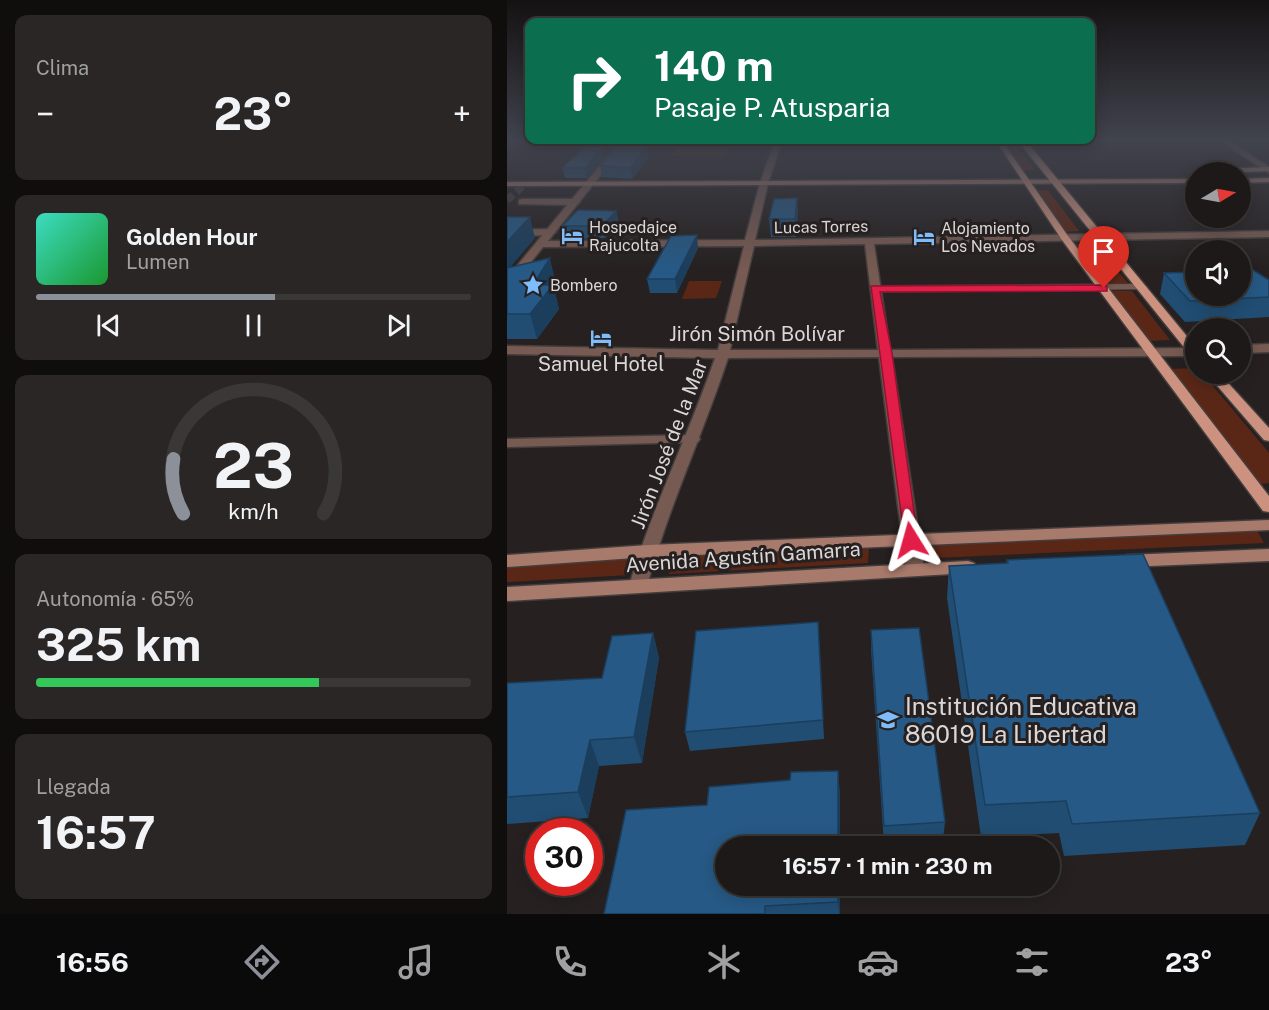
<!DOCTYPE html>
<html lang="es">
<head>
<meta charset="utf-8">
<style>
  :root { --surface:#1c1918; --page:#292625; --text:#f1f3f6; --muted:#a0a0a2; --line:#3a3837; --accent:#8c9099 }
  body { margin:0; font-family:"Public Sans",sans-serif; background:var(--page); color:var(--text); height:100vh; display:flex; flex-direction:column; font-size:22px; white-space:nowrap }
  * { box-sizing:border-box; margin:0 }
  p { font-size:20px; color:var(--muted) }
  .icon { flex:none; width:33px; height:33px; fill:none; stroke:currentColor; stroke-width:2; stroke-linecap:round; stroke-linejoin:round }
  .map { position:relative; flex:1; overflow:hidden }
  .side { display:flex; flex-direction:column; gap:15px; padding:15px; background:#0f0e0d; width:507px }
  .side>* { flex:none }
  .top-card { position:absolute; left:18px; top:18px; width:570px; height:126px; border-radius:12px; box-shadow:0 3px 15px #0003,0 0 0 2px var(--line); background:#0b6e4f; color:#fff; overflow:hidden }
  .needle { width:39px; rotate:80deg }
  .tools { position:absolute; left:678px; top:162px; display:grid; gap:12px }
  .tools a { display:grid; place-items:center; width:66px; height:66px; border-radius:50%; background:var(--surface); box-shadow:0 3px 15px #0003,0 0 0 2px var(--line); font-size:30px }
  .speed { position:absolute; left:18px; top:818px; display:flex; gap:12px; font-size:30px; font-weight:700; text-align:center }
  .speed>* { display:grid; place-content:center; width:78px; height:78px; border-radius:50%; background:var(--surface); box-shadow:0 3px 15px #0003,0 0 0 2px var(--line); line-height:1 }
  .speed .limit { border:9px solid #d22; background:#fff; color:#111 }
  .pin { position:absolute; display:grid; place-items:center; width:51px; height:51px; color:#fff; margin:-62px -26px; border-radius:50% 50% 50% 0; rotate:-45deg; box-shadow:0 0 6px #0007 }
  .pin .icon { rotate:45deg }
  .me { position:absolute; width:66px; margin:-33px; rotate:352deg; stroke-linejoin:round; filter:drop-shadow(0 0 4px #0008) }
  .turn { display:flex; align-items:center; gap:21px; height:126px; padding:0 30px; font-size:27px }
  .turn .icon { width:78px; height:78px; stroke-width:2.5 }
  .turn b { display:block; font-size:42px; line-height:51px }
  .big { font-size:45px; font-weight:700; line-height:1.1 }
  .side .tile { flex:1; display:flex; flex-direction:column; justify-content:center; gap:9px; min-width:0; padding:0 21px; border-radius:12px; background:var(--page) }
  .side .dial { align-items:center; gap:0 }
  .dial svg { height:156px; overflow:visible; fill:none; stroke:var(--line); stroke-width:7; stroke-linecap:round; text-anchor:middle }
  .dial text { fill:var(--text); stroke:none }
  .song { display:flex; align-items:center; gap:18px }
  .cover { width:72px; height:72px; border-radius:9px; background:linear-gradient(135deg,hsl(170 70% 55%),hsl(130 70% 35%)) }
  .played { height:6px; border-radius:3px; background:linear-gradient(90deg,var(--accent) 55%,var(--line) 55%) }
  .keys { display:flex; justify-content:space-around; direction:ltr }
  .heat { display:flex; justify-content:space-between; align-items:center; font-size:33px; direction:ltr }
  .charge { height:9px; border-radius:4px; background:linear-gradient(90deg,#34c759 65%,var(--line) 0) }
  .trip { position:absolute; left:208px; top:836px; width:345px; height:60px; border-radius:30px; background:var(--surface); box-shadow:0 3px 15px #0003,0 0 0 2px var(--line); font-weight:700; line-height:60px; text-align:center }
  .menu { display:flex; height:96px; justify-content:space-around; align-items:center; background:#0b0a0a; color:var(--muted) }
  .menu .icon { width:42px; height:42px }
  .menu .current { color:var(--accent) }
  .menu b { font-size:27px; color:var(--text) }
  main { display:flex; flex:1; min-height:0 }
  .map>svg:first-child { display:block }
</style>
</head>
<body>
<main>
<section class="side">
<div class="tile"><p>Clima</p>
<div class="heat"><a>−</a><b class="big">23°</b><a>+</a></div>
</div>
<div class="tile">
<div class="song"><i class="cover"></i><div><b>Golden Hour</b><p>Lumen</p></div></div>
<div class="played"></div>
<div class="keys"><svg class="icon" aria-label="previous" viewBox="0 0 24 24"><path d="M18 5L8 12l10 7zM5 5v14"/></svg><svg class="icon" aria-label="pause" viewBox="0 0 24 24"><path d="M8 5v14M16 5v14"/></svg><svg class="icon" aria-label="next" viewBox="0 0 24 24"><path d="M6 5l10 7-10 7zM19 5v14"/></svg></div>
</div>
<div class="tile dial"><svg viewBox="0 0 100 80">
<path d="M14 69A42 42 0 1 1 86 69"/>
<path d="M14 69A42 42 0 0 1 9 41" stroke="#8c9099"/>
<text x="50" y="56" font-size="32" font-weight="700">23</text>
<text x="50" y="72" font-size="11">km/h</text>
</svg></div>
<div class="tile"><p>Autonomía · 65%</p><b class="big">325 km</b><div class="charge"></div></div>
<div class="tile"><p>Llegada</p><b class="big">16:57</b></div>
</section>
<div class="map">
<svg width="762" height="914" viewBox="0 0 762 914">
  <rect width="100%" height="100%" fill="#262120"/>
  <g fill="#5a2717">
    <polygon points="496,141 505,141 528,170 514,170"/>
    <polygon points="172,147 222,148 218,157 164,156"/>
    <polygon points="541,190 572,231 555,232 527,191"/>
    <polygon points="586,242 621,283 596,284 565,244"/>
    <polygon points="182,281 215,281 209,298 175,299"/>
    <polygon points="604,291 625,291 663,340 639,341"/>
    <polygon points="688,368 688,374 696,374 762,453 762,483 754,484 664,369"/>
    <polygon points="748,527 757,543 426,558 422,544"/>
    <polygon points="362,547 361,563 162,574 164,557"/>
    <polygon points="123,558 122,575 0,582 0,567"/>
  </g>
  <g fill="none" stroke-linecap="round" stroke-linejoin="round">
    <polyline stroke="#413c3b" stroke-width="8" stroke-dasharray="8 4.5" stroke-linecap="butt" points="0,200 18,184"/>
    <defs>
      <polygon id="service" points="635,284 640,287 638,289 368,292 363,289 368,286"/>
      <g id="pedestrian">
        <polygon points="15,199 69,199 73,202 69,205 12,204 12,200"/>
        <polygon points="0,230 44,229 49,232 44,235 0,236"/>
        <polygon points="186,435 191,436 193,439 191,442 0,447 0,439"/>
      </g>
      <g id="minor">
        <path d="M 113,141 L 121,141 L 41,241 L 238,240 L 253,183 L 268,141 L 275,141 L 261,183 L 248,240 L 762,231 L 762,237 L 367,244 L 383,350 L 688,348 L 688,356 L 385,357 L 417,569 L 414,573 L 408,575 L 402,573 L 399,569 L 372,357 L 221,358 C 196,434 161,508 140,586 L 137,591 L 131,592 L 125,591 L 122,586 C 145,508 182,434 208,358 L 0,354 L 0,346 L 211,350 L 237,246 L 36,247 L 4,287 L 0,288 L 0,278 ZM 358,244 L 371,350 L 223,350 L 247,246 Z"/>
        <polygon points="714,141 722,141 762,167 762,173"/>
        <polygon points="762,344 762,352 734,353 734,345"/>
      </g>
      <g id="secondary">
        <polygon points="762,167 762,171 688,174 686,172 690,170"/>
        <polygon points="762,178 762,182 734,183 734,179"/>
        <polygon points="688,179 688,183 0,186 0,182"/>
        <polygon points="762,520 762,530 141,557 0,567 0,555 141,545"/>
        <polygon points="762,549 762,561 620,567 614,565 611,561 614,557 620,555"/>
        <polygon points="461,561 467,563 470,567 467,571 461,573 0,601 0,587"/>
      </g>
      <g id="primary">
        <polygon points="489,141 495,141 561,236 762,496 762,512 756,511 555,240"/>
        <polygon points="511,141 519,141 688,346 688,357 684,356"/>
        <polygon points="700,374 713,374 762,428 762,441 757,440"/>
      </g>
    </defs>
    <use href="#service" stroke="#433e3d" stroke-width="2"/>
    <use href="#pedestrian" stroke="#433e3d" stroke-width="3"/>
    <use href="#minor" stroke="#433e3d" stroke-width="3"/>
    <use href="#secondary" stroke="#433e3d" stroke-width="3"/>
    <use href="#primary" stroke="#433e3d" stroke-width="3"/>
    <use href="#service" fill="#775a51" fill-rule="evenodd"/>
    <use href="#pedestrian" fill="#775a51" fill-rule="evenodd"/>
    <use href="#minor" fill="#775a51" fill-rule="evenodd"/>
    <use href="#secondary" fill="#a87a6b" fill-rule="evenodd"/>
    <use href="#primary" fill="#cd927f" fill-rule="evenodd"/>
  </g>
  <g fill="#214d72">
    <polygon points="95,147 97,157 80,178 58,178 55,168"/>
    <polygon points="142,157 125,179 95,177 93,166"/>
    <polygon points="290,198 291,216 289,237 264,237 262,219"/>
    <polygon points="109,211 112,223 98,238 58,239 55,226"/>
    <polygon points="0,217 28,238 3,267 48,280 46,285 52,309 30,339 0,339"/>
    <polygon points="191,248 170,293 143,293 140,279"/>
    <polygon points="657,273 762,280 762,317 678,322 653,294"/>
    <polygon points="500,560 753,813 738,845 557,856 552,833 474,837 440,598 442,566 499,563"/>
    <polygon points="311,622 317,739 183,751 178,732"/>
    <polygon points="364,630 438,822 436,840 377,845 364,649"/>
    <polygon points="146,633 152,658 135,763 92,766 81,818 0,824 0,683 95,678"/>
    <polygon points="331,771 333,796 333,846 219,846 219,885 333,885 333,914 97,914 200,805 283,780"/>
  </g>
  <g fill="#1b3e5d">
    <polygon points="140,146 142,157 125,179 123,168"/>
    <polygon points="95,147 97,157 80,178 78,168"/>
    <polygon points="290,198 291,216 289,237 288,219"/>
    <polygon points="109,211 112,223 98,238 95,226"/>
    <polygon points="23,217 28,238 0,271 0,242"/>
    <polygon points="190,235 191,248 170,293 168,279"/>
    <polygon points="43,258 48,280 44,288 46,285 52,309 30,339 23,314 26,285"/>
    <polygon points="146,633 152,658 135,763 127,737"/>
    <polygon points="83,740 92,766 81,818 71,792"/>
    <polygon points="331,771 333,796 333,846 331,846"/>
    <polygon points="331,885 333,885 333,914 332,914 331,902"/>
  </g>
  <g fill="#265985" stroke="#1b3e5d" stroke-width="1.5">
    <polygon points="109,146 140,146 123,168 93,166"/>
    <polygon points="78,147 95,147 78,168 55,168"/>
    <polygon points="290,198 288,219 262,219 267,199"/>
    <polygon points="71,210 109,211 95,226 55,226"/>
    <polygon points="0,217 23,217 0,242"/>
    <polygon points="190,235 168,279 140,279 164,236"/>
    <polygon points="43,258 26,285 46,285 23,314 0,314 0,268"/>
    <polygon points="734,270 746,270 762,280 762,297 683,301 657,273 688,272 688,296 734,296"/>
    <polygon points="636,554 753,813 565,824 559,801 478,805 442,566 501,563 500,560"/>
    <polygon points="311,622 316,720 178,732 189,631"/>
    <polygon points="412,628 438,822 377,826 364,630"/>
    <polygon points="146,633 127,737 83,740 71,792 0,797 0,683 95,678 105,636"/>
    <polygon points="331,771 331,846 219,846 219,885 331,885 331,902 258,906 258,914 97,914 119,810 200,805 202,787 283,780 284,772"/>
  </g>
  <linearGradient id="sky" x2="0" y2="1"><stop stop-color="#151212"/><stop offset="0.52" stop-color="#41434e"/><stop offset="1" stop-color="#41434e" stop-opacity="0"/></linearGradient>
  <rect width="762" height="269" fill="url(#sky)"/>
  <polygon fill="#e11d48" stroke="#92132f" stroke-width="1.5" points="597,285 600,286 600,291 373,292 385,353 411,540 404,545 398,543 364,286"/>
  <defs>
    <symbol id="hotel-bare" viewBox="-9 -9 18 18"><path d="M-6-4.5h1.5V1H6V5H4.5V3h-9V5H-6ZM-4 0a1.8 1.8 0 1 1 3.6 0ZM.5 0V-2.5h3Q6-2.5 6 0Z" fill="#7ebdf9" stroke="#262120" stroke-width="2.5" paint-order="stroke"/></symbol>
    <symbol id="sight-bare" viewBox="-9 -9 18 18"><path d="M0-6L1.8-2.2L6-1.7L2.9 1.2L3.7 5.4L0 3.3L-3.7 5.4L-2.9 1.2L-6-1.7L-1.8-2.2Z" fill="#7ebdf9" stroke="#262120" stroke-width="2.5" paint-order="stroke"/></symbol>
    <symbol id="school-bare" viewBox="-9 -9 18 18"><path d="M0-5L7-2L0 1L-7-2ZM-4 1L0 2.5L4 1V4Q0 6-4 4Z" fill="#7ebdf9" stroke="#262120" stroke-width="2.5" paint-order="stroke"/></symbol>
  </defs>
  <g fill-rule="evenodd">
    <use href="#hotel-bare" x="50" y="221" width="30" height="30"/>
    <use href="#hotel-bare" x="402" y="222" width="30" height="30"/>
    <use href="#sight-bare" x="11" y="270" width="30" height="30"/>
    <use href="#hotel-bare" x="79" y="323" width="30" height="30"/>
    <use href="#school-bare" x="366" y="705" width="30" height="30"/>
  </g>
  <g text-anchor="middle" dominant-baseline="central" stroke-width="6" stroke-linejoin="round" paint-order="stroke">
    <g font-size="16" fill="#dbd7d6" stroke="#262120" text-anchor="start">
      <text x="82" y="227">Hospedajce<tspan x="82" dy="18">Rajucolta</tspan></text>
      <text x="434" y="228">Alojamiento<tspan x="434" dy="18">Los Nevados</tspan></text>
      <text x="43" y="285">Bombero</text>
    </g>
    <g font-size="16" fill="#dbd7d6" stroke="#262120">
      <text transform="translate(314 227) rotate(-1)">Lucas Torres</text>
    </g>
    <g font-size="20" fill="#dbd7d6" stroke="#262120">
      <text x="250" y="334">Jirón Simón Bolívar</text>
      <text transform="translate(162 444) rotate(-69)">Jirón José de la Mar</text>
      <text transform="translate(236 557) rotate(-4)">Avenida Agustín Gamarra</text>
    </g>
    <g font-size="20" fill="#dbd7d6" stroke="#262120">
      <text x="94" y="364">Samuel Hotel</text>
    </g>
    <g font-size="24" fill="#dbd7d6" stroke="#262120" text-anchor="start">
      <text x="398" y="706">Institución Educativa<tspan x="398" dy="28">86019 La Libertad</tspan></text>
    </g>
  </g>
</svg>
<div class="tools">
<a><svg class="needle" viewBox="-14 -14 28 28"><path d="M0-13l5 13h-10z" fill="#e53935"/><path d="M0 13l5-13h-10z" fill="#a0a0a2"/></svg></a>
<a><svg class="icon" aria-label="sound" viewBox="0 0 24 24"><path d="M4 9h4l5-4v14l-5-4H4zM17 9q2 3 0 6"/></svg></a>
<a><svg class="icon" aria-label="search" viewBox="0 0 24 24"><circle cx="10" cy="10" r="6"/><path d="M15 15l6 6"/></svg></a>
</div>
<div class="speed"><div class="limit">30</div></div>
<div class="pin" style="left:597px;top:288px;background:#d93025"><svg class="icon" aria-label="arrive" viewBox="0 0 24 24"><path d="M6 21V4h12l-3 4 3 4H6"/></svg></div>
<svg class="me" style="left:404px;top:540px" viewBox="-20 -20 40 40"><path d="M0-17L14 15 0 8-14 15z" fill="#e11d48" stroke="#fff" stroke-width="4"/></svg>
<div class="trip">16:57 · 1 min · 230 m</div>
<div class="top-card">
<div class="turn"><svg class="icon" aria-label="right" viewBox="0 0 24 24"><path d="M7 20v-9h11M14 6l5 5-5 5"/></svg><div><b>140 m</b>Pasaje P. Atusparia</div></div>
</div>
</div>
</main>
<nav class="menu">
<b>16:56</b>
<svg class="icon current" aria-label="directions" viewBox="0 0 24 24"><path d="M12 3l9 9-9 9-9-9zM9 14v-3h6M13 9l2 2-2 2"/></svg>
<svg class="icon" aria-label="music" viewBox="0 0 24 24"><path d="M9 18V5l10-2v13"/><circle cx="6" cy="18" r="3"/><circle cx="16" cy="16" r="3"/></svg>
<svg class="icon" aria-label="phone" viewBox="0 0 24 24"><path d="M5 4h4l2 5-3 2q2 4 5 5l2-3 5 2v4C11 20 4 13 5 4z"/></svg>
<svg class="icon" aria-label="climate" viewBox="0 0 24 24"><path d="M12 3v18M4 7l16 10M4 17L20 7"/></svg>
<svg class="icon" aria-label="car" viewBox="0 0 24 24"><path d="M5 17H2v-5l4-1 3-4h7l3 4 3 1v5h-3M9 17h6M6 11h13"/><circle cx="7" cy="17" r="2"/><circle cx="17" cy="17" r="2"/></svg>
<svg class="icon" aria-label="filters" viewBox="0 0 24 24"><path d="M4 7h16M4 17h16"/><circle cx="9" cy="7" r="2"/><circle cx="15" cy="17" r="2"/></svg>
<b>23°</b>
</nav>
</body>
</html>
